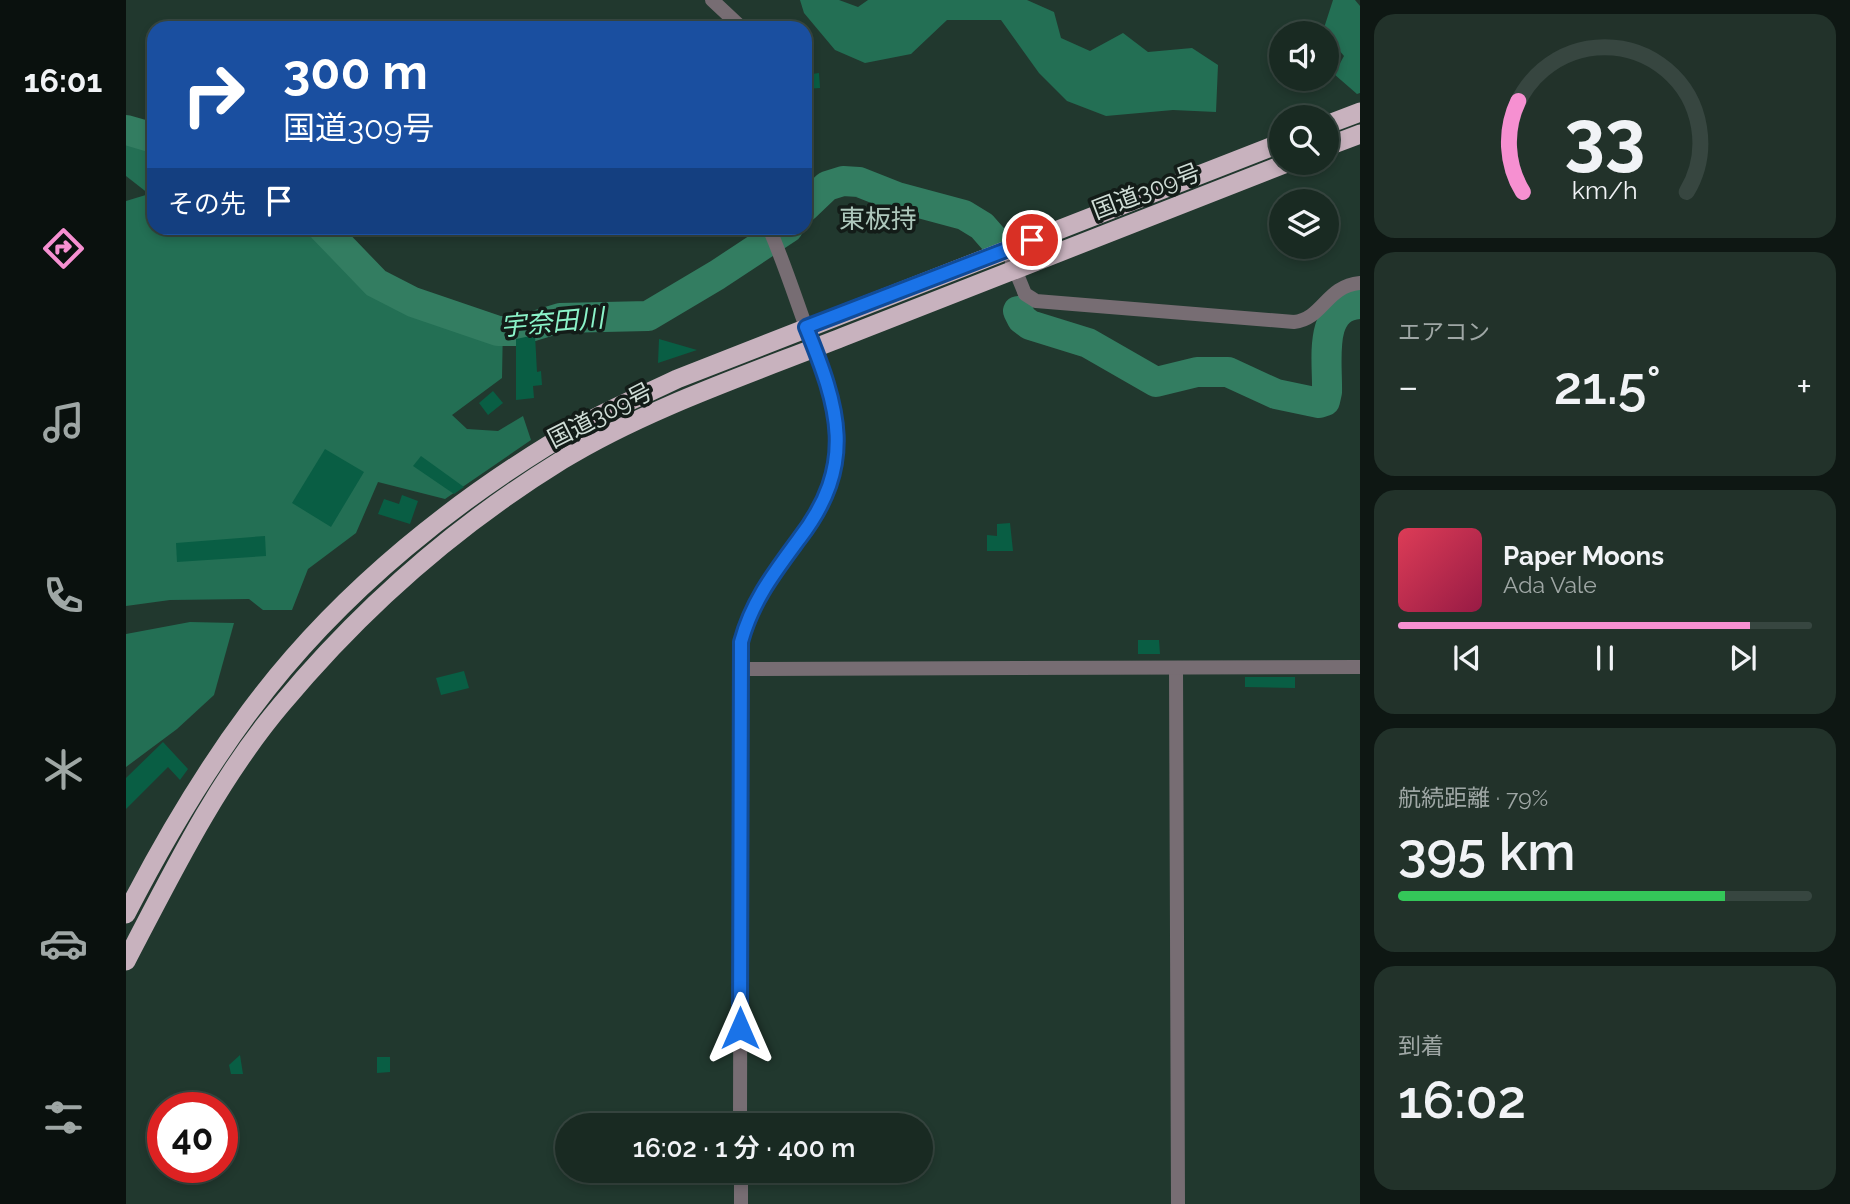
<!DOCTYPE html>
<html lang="ja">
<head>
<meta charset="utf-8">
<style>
  :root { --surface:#192a22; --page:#22322a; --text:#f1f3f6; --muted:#9fa7a5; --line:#374640; --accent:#f690d1 }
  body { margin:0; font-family:Raleway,"Noto Sans JP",sans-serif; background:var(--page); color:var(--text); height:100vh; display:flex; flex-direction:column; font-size:26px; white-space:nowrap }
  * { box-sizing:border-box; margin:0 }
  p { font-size:23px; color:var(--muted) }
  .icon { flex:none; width:38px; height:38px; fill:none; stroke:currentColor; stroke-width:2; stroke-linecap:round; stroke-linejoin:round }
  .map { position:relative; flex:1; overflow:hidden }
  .drawer { display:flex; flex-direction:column; gap:14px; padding:14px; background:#0e1713; width:490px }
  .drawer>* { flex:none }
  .banner { position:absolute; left:21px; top:21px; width:665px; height:214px; border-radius:21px; box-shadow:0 4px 10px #0003,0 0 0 2px var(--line); background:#1a4fa0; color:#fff; overflow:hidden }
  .tools { position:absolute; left:1143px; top:21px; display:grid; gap:14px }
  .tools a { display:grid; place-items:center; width:70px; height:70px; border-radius:50%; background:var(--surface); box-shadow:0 4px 10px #0003,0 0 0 2px var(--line); font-size:35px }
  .speed { position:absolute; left:21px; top:1092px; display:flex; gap:14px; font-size:35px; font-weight:700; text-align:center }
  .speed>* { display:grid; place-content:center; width:91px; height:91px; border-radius:50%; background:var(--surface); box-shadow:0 4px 10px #0003,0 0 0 2px var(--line); line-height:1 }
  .speed .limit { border:10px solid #d22; background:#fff; color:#111 }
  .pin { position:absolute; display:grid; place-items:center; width:60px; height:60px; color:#fff; margin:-30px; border:4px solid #fff; border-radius:50%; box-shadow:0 2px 7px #0007 }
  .me { position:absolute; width:77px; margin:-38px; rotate:0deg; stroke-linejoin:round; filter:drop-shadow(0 0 5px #0008) }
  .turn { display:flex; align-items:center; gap:24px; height:147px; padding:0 21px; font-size:32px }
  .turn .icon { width:91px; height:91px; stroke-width:2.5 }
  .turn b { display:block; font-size:49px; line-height:60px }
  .then { display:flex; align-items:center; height:66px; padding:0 21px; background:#0003; gap:14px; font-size:26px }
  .big { font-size:52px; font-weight:600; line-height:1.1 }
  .drawer .tile { flex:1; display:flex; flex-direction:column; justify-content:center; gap:10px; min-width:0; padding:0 24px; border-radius:21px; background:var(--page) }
  .drawer .dial { align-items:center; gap:0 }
  .dial svg { height:182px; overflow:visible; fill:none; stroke:var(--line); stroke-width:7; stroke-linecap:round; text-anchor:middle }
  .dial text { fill:var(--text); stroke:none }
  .song { display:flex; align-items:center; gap:21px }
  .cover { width:84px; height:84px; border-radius:10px; background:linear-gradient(135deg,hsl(350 70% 55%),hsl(340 70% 35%)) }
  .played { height:7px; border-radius:4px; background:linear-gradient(90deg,var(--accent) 85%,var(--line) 85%) }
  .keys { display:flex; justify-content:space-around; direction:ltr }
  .heat { display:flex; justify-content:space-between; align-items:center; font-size:38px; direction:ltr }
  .charge { height:10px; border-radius:5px; background:linear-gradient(90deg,#34c759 79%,var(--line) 0) }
  .trip { position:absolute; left:429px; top:1113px; width:378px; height:70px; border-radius:35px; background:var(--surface); box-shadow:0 4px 10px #0003,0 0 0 2px var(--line); font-weight:600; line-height:70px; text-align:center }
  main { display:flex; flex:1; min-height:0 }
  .tab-bar { display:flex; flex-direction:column; width:126px; justify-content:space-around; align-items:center; background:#0a110e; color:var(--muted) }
  .tab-bar .icon { width:49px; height:49px }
  .tab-bar .current { color:var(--accent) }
  .tab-bar b { font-size:32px; color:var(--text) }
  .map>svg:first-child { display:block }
</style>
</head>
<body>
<main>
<nav class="tab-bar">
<b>16:01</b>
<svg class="icon current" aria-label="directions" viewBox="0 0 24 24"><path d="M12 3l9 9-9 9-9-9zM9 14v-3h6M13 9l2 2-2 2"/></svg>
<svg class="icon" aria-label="music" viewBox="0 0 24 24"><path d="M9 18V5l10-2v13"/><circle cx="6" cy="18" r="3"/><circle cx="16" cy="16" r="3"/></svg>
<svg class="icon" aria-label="phone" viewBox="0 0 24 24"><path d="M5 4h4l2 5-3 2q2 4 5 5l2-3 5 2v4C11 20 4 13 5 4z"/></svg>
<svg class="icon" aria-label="climate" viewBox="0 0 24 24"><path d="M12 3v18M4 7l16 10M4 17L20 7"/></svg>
<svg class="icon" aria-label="car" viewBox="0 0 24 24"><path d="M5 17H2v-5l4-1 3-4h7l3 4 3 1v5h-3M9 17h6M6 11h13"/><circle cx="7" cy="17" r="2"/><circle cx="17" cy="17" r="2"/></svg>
<svg class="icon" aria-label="filters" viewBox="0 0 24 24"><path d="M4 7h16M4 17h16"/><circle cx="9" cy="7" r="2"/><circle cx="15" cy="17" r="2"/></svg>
</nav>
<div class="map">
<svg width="1234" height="1204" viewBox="0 0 1234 1204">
  <rect width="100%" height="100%" fill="#21382e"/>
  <g fill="#236f54">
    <polygon points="674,0 713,0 732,7 742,0 901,0 928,12 935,38 964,51 997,33 1022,52 1066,48 1092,65 1090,112 1047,110 980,116 941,101 913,73 875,20 821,20 785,54 739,63 709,50 678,13"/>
    <polygon points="1207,0 1229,0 1234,6 1234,93 1231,94 1208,74 1218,56 1197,31"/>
    <path d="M 0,134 L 18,143 L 28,143 L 28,228 L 206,228 C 220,248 234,270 254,285 C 276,302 348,318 377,323 L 376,378 L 326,415 L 341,429 L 372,431 L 397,416 L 405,440 L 319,499 L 252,482 L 230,533 L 182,569 L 166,610 L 137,610 L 123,599 L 44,600 L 0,606 L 0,201 L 23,194 L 0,176 Z"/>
    <polygon points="64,622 108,623 88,695 51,729 0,767 0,634"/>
  </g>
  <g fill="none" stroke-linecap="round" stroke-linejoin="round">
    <g stroke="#337d61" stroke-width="30">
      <polyline points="0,130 28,138"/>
      <polyline points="679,207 701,186 717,181 733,182 771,197 838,215 856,226 870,242"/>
      <polyline points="197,228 250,283 287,302 372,331 391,331 434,318 522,316 591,275 662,228"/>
      <path d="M 892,311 L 896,319 L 904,325 L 962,343 L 1030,382 L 1071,372 L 1102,372 L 1150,394 L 1193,403 L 1199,401 L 1201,392 C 1202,362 1191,306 1234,304"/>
    </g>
  </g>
  <g fill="#095e44">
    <polygon points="693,73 694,88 679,89 679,75"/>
    <polygon points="409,335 411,372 415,371 416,385 407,386 408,398 390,400 390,339"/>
    <polygon points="533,339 571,350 532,363"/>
    <polygon points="367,391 377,403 362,415 353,403"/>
    <polygon points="199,449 238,472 205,527 166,503"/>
    <polygon points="295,456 338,487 328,494 287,466"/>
    <polygon points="276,495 292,501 284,524 252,514 258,499 273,504"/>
    <polygon points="884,523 887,551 861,551 861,535 871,536 871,524"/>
    <polygon points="139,536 140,556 51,562 50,543"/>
    <polygon points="1012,640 1033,640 1034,654 1012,654"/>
    <polygon points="338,671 343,688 315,695 310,678"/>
    <polygon points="1119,677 1169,677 1169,688 1119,687"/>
    <polygon points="37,742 62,769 54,780 42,767 0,809 0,778"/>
    <polygon points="114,1055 117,1074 105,1074 103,1065"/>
    <polygon points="251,1057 264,1057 264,1072 251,1073"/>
  </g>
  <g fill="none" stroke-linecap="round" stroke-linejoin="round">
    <g stroke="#776d73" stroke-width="14">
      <path d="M 886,262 L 899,294 L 910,301 L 1168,322 C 1197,319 1200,286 1234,283"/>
      <polyline points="1050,668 1052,1204"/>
    </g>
    <g stroke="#776d73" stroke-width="14">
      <polyline points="586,0 616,28"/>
      <polyline points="613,669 1234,667"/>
      <path d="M 614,1125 L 615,642 C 630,584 662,562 690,515 C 730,447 705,394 680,327 C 668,294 657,260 643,228"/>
      <polyline points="615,1171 615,1204"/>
    </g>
    <g stroke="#c8b2be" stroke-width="19">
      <polyline points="1200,125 1234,112"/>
      <polyline points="1200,147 1234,134"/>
      <path d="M 0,914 C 36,844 77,774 124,711 C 213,591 336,493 465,420 C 493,405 522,393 551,379 L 1155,143"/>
      <path d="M 0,961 C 46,873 91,781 155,705 C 235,609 329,526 436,460 C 519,409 626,373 717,337 C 865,279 1013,221 1161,163"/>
    </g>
  </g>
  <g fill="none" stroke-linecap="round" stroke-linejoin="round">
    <defs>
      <path id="route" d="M 614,1028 L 615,642 C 626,601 648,573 673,539 C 731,464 713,408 680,327 L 906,240"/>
    </defs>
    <use href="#route" stroke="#114b97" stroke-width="18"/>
    <use href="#route" stroke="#1a73e8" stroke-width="12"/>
  </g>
  <g text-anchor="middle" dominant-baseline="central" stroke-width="7" stroke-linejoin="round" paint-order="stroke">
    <g font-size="24" fill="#d0ded7" stroke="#131c18">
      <text transform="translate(1020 191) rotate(-21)">国道309号</text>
      <text transform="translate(474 415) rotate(-27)">国道309号</text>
    </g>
    <g font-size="26" fill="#aec8bc" stroke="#131c18">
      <text x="752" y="219">東板持</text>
    </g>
    <g font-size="26" font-style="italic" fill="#8bf4c9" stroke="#131c18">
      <text transform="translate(426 322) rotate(-5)">宇奈田川</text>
    </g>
  </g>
</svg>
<div class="tools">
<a><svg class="icon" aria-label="sound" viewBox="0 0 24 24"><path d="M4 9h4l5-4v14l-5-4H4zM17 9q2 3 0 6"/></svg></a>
<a><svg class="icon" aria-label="search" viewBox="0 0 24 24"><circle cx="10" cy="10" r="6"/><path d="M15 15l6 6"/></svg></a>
<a><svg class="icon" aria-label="layers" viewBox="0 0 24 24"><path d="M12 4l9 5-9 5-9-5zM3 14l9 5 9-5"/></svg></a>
</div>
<div class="speed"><div class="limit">40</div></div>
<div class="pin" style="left:906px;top:240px;background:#d93025"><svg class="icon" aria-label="arrive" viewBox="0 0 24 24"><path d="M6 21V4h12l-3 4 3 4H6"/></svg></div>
<svg class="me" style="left:614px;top:1028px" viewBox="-20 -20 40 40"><path d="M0-17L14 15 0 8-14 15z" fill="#1a73e8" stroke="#fff" stroke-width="4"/></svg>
<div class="trip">16:02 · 1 分 · 400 m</div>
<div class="banner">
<div class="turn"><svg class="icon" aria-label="right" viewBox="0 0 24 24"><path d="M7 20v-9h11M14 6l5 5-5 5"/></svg><div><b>300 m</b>国道309号</div></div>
<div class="then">その先<svg class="icon" aria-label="arrive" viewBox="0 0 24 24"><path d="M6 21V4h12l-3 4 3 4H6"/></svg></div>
</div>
</div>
<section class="drawer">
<div class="tile dial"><svg viewBox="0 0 100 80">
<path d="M14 69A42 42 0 1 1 86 69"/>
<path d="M14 69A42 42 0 0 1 12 29" stroke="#f690d1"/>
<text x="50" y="56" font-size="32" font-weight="700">33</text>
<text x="50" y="72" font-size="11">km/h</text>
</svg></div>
<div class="tile"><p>エアコン</p>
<div class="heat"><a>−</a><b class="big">21.5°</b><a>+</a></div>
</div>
<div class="tile">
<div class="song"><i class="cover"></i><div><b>Paper Moons</b><p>Ada Vale</p></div></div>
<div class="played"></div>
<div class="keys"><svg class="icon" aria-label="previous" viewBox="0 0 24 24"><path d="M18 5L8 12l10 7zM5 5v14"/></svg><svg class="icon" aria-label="pause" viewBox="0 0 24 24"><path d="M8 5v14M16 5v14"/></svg><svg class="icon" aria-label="next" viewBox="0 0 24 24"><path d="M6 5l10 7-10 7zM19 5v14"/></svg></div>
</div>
<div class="tile"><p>航続距離 · 79%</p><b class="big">395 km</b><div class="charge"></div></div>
<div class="tile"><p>到着</p><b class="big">16:02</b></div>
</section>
</main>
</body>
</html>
